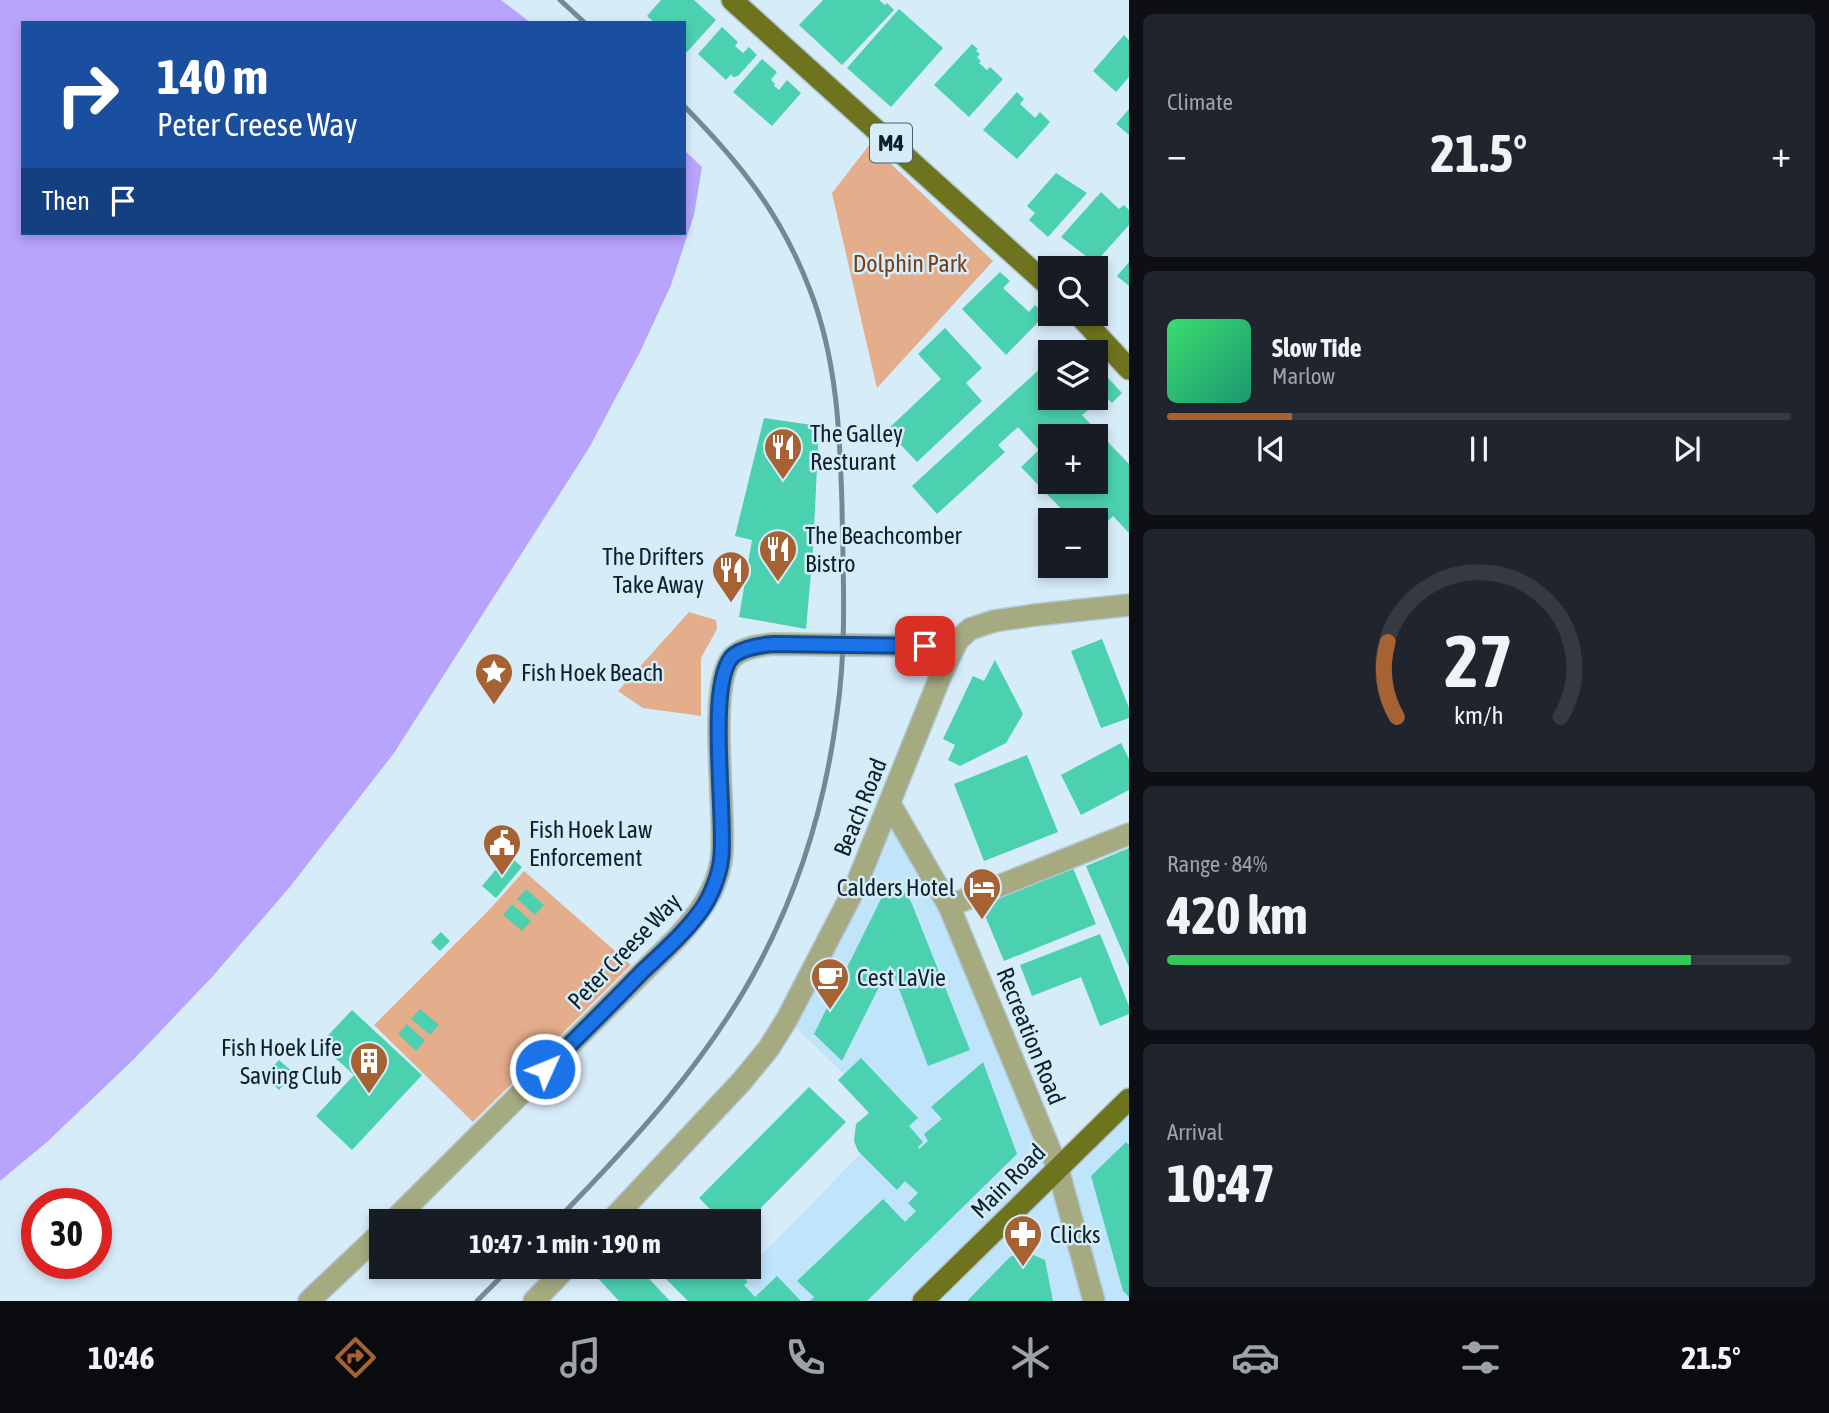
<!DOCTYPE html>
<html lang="en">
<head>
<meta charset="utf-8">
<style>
  :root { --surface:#171b24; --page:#20242c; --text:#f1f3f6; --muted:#9ea1a6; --line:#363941; --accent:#a66233 }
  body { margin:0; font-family:"Asap Condensed",sans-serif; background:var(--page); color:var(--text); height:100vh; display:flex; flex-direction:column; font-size:26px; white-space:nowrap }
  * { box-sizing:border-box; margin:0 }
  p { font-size:23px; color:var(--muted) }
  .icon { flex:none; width:38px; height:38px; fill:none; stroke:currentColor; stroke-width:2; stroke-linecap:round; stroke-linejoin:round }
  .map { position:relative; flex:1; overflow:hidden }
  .details { display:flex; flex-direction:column; gap:14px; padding:14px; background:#0d0f14; width:700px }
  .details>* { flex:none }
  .hud { position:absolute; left:21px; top:21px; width:665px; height:214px; border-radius:0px; box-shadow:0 4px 10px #0003; background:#1a4fa0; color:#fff; overflow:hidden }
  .controls { position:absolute; left:1038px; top:256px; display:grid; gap:14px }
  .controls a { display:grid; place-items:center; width:70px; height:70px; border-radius:0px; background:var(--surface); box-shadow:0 4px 10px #0003; font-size:35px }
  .speed { position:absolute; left:21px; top:1188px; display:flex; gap:14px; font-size:35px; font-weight:700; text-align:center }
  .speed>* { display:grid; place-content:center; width:91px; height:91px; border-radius:50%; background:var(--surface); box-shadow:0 4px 10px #0003; line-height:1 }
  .speed .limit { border:10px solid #d22; background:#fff; color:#111 }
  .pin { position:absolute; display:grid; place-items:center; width:60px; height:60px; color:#fff; margin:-30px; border-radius:14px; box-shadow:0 4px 10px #0006 }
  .me { position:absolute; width:77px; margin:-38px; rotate:46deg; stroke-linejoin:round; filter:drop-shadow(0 0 5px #0008) }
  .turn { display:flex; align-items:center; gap:24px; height:147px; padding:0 21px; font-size:32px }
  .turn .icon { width:91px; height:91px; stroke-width:2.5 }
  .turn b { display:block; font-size:49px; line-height:60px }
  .then { display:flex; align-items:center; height:66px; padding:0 21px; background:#0003; gap:14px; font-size:26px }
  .big { font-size:52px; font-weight:700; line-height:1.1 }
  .details .card { flex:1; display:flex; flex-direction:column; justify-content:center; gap:10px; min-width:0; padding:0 24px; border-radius:10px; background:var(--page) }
  .details .dial { align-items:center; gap:0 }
  .dial svg { height:182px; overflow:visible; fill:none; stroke:var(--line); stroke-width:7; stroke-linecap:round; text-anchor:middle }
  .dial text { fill:var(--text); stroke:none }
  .song { display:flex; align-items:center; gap:21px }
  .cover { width:84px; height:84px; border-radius:10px; background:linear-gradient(135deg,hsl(140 70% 55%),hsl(160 70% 35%)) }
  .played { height:7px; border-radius:4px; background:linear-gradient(90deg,var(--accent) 20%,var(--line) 20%) }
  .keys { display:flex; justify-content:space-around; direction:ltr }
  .heat { display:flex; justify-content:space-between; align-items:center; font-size:38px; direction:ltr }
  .charge { height:10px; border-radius:5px; background:linear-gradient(90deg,#34c759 84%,var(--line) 0) }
  .trip { position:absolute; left:369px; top:1209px; width:392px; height:70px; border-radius:0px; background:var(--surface); box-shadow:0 4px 10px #0003; font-weight:700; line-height:70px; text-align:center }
  .dock { display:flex; height:112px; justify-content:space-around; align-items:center; background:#090b0e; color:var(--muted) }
  .dock .icon { width:49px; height:49px }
  .dock .active { color:var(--accent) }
  .dock b { font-size:32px; color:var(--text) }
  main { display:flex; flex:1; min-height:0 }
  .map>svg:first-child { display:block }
</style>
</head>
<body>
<main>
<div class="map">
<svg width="1129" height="1301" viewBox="0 0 1129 1301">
  <rect width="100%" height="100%" fill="#d7ecf9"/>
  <polygon fill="#c0e5fb" points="890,804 949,906 1057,1168 1129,1099 1129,1301 717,1301 892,1121 787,1019"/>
  <g fill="#e4ad8b">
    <polygon points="870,144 993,261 877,388 832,193"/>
    <polygon points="689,612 716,620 717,629 701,658 701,716 643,708 618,691"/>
    <polygon points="524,871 631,965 473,1122 374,1025 491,908"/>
  </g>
  <polygon fill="#b7a4fc" points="0,0 501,0 531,23 23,23 23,233 684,233 684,150 702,167 694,215 671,285 640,352 589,448 394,753 289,888 212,977 134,1059 47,1142 0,1181"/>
  <g fill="#4bd1b0" fill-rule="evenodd">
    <polygon points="661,0 694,0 716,20 687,52 684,50 684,23 655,23 647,16"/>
    <polygon points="823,0 879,0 885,5 887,3 894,10 842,65 799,25"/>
    <polygon points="899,9 943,48 891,107 847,68"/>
    <polygon points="722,27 738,42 735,46 743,53 749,47 757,55 738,76 733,77 731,74 726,80 698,54"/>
    <polygon points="1124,35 1129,40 1129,77 1116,92 1093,71"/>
    <polygon points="972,44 978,49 976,51 980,54 977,57 981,61 979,63 987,70 990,67 1003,79 969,117 934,85"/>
    <polygon points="762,59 777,72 771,80 775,84 774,86 779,90 787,80 801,93 772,126 733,92"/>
    <polygon points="1017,92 1024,99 1020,104 1035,118 1040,112 1050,122 1017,159 983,130"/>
    <polygon points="1129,109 1129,135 1116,124"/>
    <polygon points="1056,173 1087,193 1048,237 1029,220 1035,213 1027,206"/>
    <polygon points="1101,192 1119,209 1124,205 1129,210 1129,225 1095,263 1061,237"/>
    <polygon points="1129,262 1129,286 1117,276"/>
    <polygon points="1000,272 1010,281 1003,288 1029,312 1035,305 1045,315 1006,355 962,309"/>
    <polygon points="945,328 982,368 966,383 982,401 917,462 887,430 941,379 918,354"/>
    <path d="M 1044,365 L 1050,371 L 1050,397 L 1075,397 L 1088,410 L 1082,415 L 1129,464 L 1129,533 L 1113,516 L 1096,533 L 1096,520 L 1072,520 L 1021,467 L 1039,450 L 1018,427 L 998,445 L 1005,452 L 937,514 L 912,486 ZM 1050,436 L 1096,436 L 1096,481 L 1050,481 Z"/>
    <polygon points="1096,365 1122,393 1112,403 1096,387"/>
    <polygon points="764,418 819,426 813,550 806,629 739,617 752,540 735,536"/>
    <polygon points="1102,639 1129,708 1129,718 1101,728 1071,651"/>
    <polygon points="995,660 1023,714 1006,743 960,766 948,760 955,745 943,739 973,676 984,681"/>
    <polygon points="1121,743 1129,759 1129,790 1081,815 1061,775"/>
    <polygon points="1027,755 1058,832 984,861 954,784"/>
    <polygon points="505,834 516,843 503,857 493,848"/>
    <polygon points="1129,848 1129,967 1086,866"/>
    <polygon points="508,855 522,867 496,898 482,886"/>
    <polygon points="1073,868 1096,924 1004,961 981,906"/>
    <polygon points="526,889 544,905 535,915 517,899"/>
    <polygon points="893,890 907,894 912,904 970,1050 928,1066 890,965 842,1061 814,1034 882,897"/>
    <polygon points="512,904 531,921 522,931 503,915"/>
    <polygon points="441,932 450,941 440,951 431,942"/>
    <polygon points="1100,934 1129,1006 1129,1014 1100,1026 1081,977 1032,996 1020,965"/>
    <polygon points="420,1009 439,1025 430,1035 411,1019"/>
    <polygon points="352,1010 422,1075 352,1150 316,1116 354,1075 320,1044"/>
    <polygon points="407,1024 425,1041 416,1051 398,1034"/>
    <polygon points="861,1058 918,1118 909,1126 923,1142 918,1147 919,1149 928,1141 924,1134 942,1119 931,1107 983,1062 1017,1154 867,1301 810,1301 814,1297 797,1281 883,1199 905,1222 916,1211 908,1203 918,1193 905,1181 897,1190 858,1151 854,1141 856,1124 869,1113 838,1080"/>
    <polygon points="279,1060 294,1073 279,1090 264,1076"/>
    <polygon points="809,1087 846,1122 747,1222 723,1222 699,1198"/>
    <polygon points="1126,1142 1129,1145 1129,1297 1123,1291 1091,1176"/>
    <polygon points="1024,1251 1045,1260 1053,1301 967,1301 1010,1257"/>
    <polygon points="602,1267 638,1267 670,1301 619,1301 594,1274"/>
    <polygon points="658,1267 734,1267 748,1282 744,1285 755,1297 777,1276 801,1301 688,1301 656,1269"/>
  </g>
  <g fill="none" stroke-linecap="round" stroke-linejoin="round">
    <defs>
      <g id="minor">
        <polyline points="890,804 949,906 1058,1169 1094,1301"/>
        <polyline points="949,906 1129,834"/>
        <path d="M 392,1222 L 677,938 C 698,915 716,892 721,861 C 728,822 705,679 734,656 C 745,647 760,645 774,644 L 925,646 L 953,648"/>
        <polyline points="610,1222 742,1081 769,1048 787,1019 855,888 941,675 958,640 970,629 994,621 1035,615 1129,605"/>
        <polyline points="309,1301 382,1232"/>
        <polyline points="534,1301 567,1267"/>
      </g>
      <g id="primary">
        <polyline points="732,0 1050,287"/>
        <polyline points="1077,313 1129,369"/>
        <polyline points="923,1301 1129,1099"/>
      </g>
    </defs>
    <use href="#minor" stroke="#b2c7d4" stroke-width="24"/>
    <use href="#primary" stroke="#b2c7d4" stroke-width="24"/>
    <use href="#minor" stroke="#a5aa81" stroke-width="21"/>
    <use href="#primary" stroke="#6e741d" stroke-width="21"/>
    <g stroke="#738995" stroke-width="5">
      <polyline points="560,0 585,23"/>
      <path d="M 555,1222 C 632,1143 709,1060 760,962 C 801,884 826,800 837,713 C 847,645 843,574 842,506 C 840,434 837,359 810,290 C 781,214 741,164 684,106"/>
      <polyline points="477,1301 511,1267"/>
    </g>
  </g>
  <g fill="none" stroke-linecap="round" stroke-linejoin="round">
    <defs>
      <path id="route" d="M 545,1069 C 578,1037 611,1004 643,971 C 663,952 686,932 702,909 C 711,896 719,876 721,860 C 727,821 705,679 734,655 C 745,647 761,645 774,644 L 925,646"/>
    </defs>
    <use href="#route" stroke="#114b97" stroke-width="18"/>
    <use href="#route" stroke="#1a73e8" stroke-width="12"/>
  </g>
  <defs>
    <symbol id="restaurant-pin" viewBox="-11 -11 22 30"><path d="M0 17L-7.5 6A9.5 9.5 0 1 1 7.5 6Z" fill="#a66233" stroke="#d7ecf9"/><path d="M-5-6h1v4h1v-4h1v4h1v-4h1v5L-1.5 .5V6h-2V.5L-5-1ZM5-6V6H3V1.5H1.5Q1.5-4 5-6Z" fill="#fff"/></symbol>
    <symbol id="sight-pin" viewBox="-11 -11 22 30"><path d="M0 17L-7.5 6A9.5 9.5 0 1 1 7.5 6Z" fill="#a66233" stroke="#d7ecf9"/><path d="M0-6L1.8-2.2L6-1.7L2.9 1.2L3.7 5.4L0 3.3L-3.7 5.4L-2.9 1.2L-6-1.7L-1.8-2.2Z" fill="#fff"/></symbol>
    <symbol id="civic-pin" viewBox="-11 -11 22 30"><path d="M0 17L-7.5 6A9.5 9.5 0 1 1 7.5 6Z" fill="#a66233" stroke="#d7ecf9"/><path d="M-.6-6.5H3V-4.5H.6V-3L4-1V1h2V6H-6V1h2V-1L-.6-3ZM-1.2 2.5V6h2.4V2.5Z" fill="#fff"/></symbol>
    <symbol id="hotel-pin" viewBox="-11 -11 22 30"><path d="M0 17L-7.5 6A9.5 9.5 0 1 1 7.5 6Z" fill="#a66233" stroke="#d7ecf9"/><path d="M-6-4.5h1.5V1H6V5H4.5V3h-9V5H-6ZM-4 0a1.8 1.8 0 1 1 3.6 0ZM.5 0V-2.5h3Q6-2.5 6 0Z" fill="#fff"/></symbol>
    <symbol id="cafe-pin" viewBox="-11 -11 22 30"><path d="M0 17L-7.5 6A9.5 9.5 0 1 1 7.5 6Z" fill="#a66233" stroke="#d7ecf9"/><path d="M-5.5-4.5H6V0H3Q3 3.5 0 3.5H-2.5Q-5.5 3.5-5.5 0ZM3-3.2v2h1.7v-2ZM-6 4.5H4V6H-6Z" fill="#fff"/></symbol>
    <symbol id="building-pin" viewBox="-11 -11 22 30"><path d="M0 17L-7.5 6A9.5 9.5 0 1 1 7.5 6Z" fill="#a66233" stroke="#d7ecf9"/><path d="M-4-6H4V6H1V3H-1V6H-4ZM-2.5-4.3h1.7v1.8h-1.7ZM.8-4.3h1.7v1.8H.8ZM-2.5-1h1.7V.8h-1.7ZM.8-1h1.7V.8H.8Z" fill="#fff"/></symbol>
    <symbol id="pharmacy-pin" viewBox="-11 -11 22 30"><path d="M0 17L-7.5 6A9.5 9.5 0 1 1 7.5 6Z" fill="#a66233" stroke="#d7ecf9"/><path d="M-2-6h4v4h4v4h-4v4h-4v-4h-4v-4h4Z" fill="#fff"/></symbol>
  </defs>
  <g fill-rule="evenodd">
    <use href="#restaurant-pin" x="761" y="425" width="44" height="60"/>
    <use href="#restaurant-pin" x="756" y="527" width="44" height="60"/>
    <use href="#restaurant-pin" x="709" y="548" width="44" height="60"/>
    <use href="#sight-pin" x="472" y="650" width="44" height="60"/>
    <use href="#civic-pin" x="480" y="821" width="44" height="60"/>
    <use href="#hotel-pin" x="960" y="865" width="44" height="60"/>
    <use href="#cafe-pin" x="808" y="955" width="44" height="60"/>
    <use href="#building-pin" x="347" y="1039" width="44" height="60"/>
    <use href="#pharmacy-pin" x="1001" y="1212" width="44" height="60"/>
  </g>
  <g text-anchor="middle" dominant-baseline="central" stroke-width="5" stroke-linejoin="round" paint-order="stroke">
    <rect fill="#d7ecf9" stroke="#485e6a" stroke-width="2" x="870" y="123.5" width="42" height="39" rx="5"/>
    <g font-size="23" font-weight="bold" fill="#0a212c">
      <text x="891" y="143">M4</text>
    </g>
    <g font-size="24" fill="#763f16" stroke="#d7ecf9">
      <text x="910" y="263">Dolphin Park</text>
    </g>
    <g font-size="24" fill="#0a212c" stroke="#d7ecf9" text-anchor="start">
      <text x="810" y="433">The Galley<tspan x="810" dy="28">Resturant</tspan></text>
      <text x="805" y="535">The Beachcomber<tspan x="805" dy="28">Bistro</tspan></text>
      <text x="704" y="556" text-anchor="end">The Drifters<tspan x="704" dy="28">Take Away</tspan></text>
      <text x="521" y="672">Fish Hoek Beach</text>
      <text x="529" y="829">Fish Hoek Law<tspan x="529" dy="28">Enforcement</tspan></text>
      <text x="955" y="887" text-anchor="end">Calders Hotel</text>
      <text x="857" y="977">Cest LaVie</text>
      <text x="342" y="1047" text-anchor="end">Fish Hoek Life<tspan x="342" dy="28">Saving Club</tspan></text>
      <text x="1050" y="1234">Clicks</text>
    </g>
    <g font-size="24" fill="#0a212c" stroke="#d7ecf9">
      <text transform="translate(860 807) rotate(-68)">Beach Road</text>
      <text transform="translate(624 951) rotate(-46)">Peter Creese Way</text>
      <text transform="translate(1031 1036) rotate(68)">Recreation Road</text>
      <text transform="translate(1008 1181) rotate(-45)">Main Road</text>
    </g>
  </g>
</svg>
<div class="controls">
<a><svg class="icon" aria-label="search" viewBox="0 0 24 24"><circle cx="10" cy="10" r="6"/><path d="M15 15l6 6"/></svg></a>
<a><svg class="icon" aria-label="layers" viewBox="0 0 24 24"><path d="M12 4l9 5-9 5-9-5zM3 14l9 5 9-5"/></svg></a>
<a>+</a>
<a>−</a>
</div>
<div class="speed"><div class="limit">30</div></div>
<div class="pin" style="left:925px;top:646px;background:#d93025"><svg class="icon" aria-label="arrive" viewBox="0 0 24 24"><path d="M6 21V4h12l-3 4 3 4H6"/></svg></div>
<svg class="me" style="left:545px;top:1069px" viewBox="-20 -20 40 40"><circle r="17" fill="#1a73e8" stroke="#fff" stroke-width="3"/><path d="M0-11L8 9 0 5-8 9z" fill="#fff"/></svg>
<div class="trip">10:47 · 1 min · 190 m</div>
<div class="hud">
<div class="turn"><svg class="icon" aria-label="right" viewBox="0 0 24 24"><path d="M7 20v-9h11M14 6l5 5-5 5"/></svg><div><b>140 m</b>Peter Creese Way</div></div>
<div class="then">Then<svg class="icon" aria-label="arrive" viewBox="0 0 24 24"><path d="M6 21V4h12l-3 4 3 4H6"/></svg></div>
</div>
</div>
<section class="details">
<div class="card"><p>Climate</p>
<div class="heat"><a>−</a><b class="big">21.5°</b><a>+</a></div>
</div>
<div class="card">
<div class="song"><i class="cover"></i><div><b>Slow Tide</b><p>Marlow</p></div></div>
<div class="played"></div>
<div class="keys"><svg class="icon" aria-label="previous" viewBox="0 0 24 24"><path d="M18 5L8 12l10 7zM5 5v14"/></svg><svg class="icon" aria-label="pause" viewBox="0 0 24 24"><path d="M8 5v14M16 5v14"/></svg><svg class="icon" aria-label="next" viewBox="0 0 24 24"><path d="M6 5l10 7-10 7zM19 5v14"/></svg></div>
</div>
<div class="card dial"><svg viewBox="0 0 100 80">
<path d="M14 69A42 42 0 1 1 86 69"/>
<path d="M14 69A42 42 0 0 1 10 36" stroke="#a66233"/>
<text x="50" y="56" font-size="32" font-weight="700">27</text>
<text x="50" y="72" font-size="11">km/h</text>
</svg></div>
<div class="card"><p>Range · 84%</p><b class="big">420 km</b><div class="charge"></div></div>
<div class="card"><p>Arrival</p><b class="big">10:47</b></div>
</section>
</main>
<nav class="dock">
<b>10:46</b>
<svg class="icon active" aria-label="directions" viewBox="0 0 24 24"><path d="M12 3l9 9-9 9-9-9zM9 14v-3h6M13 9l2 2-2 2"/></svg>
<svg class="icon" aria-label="music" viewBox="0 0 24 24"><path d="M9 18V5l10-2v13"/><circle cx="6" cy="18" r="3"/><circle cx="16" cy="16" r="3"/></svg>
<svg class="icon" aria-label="phone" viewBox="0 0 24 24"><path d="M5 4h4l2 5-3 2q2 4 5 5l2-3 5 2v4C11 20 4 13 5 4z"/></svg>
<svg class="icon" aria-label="climate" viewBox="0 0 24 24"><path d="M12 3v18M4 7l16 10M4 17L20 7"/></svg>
<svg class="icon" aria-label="car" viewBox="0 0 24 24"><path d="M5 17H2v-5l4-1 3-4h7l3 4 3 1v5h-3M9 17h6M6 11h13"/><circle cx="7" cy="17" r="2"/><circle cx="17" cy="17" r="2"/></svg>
<svg class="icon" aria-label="filters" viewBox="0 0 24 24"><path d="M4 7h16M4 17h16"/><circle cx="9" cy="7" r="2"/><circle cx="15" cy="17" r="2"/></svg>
<b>21.5°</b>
</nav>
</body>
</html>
